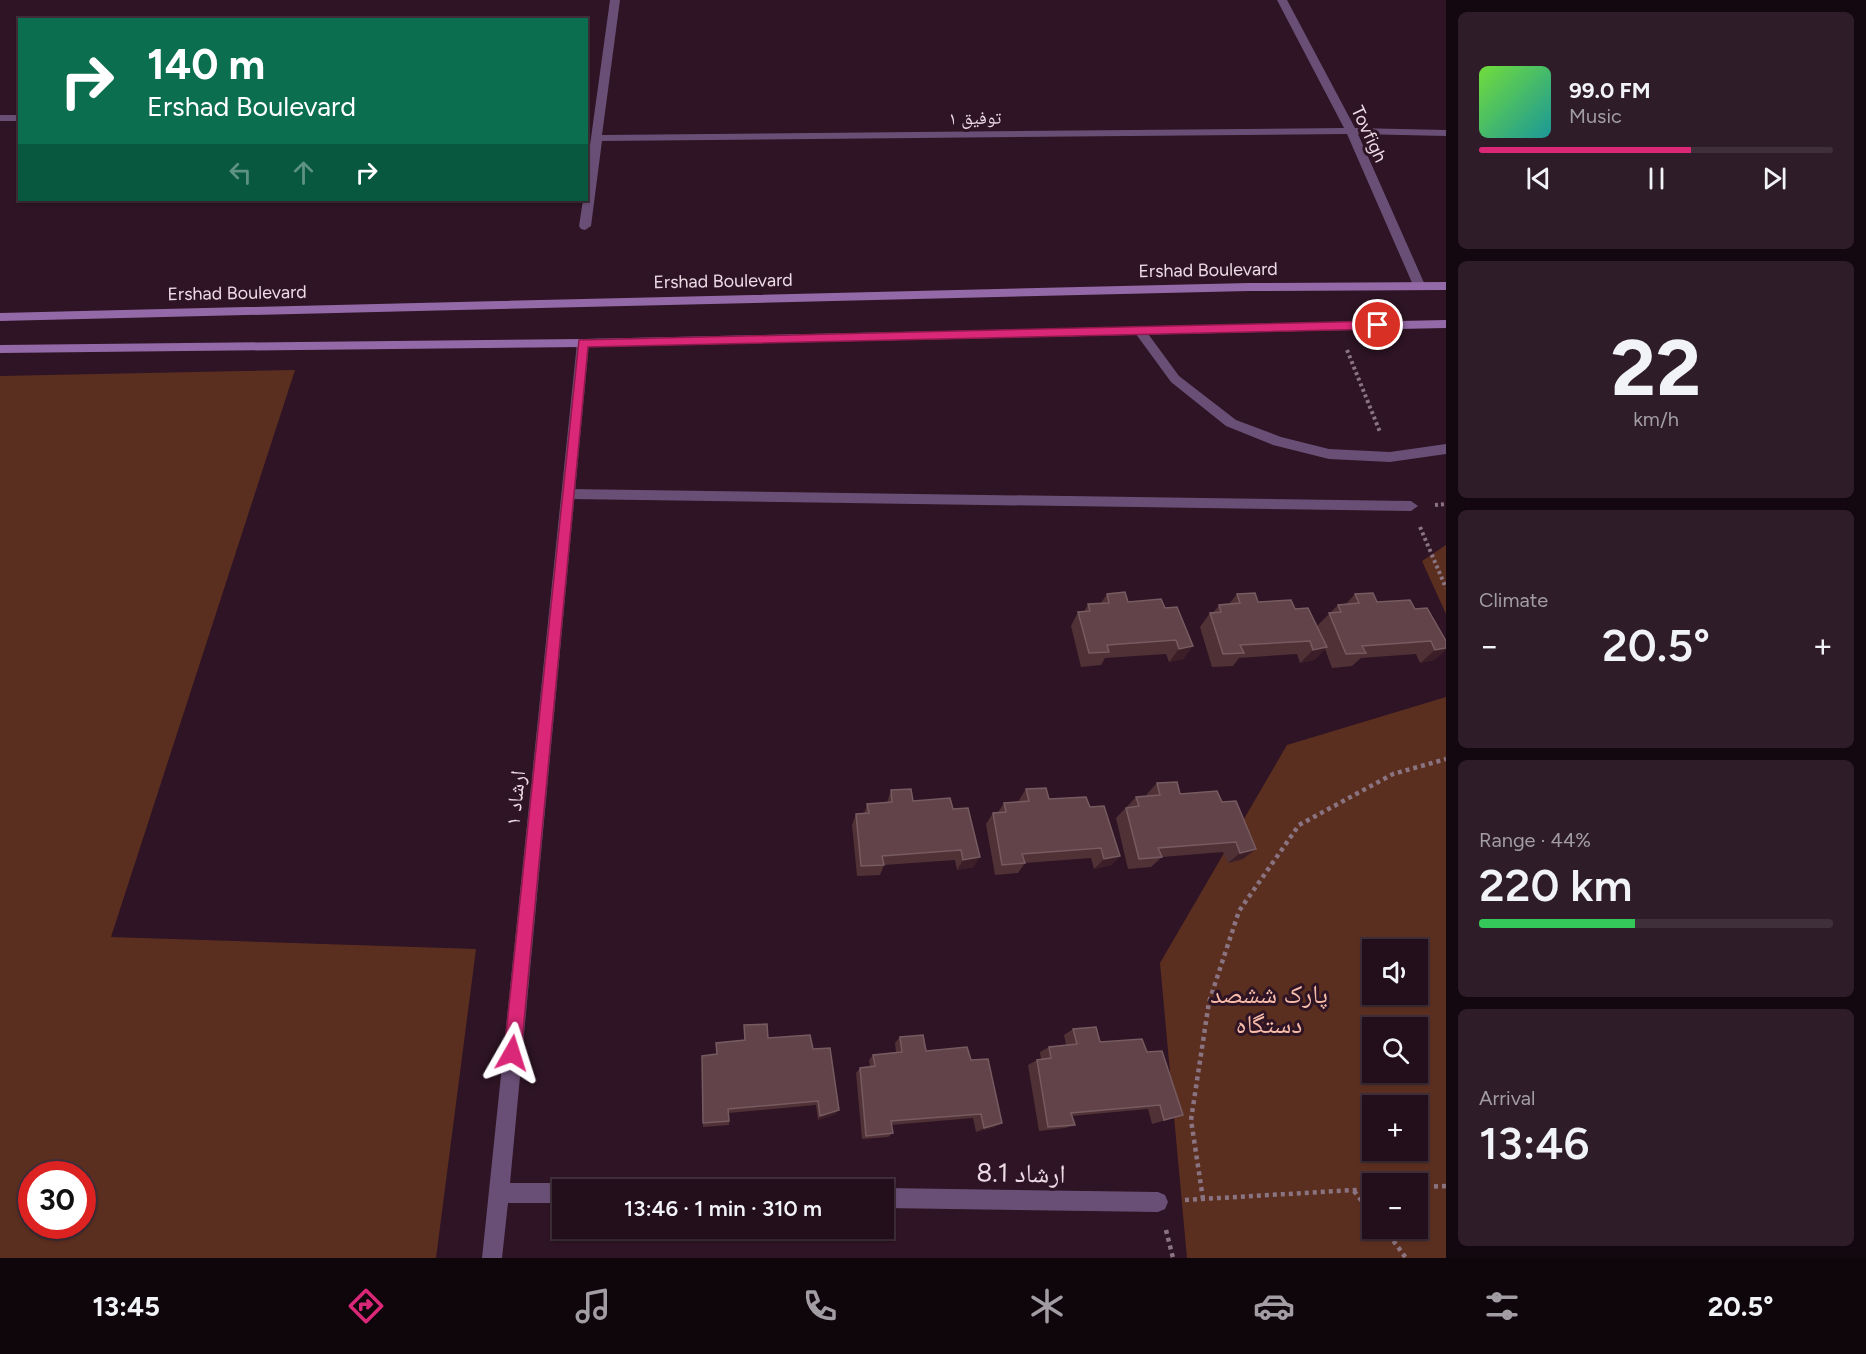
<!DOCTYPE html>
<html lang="en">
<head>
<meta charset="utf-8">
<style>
  :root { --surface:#220f1b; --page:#2e1d28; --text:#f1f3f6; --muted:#a29ca3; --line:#3f2f3a; --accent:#db2777 }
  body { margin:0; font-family:Figtree,"Noto Naskh Arabic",sans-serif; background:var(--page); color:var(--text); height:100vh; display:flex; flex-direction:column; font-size:22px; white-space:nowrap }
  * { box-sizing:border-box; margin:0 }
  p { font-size:20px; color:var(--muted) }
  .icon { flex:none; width:33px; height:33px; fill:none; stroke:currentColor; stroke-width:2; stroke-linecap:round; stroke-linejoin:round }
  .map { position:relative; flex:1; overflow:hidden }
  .details { display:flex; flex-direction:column; gap:12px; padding:12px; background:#13080f; width:420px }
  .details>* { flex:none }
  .banner { position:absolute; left:18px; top:18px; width:570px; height:183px; border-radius:0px; box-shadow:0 2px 4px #0004,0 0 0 2px var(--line); background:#0b6e4f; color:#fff; overflow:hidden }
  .controls { position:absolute; left:1362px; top:939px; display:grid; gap:12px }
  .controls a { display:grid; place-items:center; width:66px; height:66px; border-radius:0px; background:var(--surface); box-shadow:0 2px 4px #0004,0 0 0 2px var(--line); font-size:30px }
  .speed { position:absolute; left:18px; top:1161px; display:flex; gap:12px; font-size:30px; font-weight:700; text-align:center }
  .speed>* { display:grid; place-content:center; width:78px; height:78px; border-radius:50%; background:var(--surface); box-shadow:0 2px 4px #0004,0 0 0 2px var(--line); line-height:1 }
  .speed .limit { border:9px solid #d22; background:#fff; color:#111 }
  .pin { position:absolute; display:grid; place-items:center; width:51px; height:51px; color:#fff; margin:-26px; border:3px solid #fff; border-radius:50%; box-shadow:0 2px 6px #0007 }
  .me { position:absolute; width:66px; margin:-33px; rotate:6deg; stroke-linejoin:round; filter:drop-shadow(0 0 4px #0008) }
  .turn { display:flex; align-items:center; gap:21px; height:126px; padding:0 30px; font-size:27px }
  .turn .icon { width:78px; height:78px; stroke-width:2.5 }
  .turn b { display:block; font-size:42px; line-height:51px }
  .lanes { display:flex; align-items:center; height:57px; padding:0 30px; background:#0003; justify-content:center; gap:30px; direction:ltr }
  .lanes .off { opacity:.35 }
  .big { font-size:45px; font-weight:600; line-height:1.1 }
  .details .tile { flex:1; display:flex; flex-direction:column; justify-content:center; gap:9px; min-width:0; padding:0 21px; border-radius:9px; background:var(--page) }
  .details .dial { align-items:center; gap:0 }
  .dial b { font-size:78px; line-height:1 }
  .song { display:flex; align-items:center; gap:18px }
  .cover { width:72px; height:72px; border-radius:9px; background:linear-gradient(135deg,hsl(100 70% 55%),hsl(180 70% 35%)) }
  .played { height:6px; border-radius:3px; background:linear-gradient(90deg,var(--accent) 60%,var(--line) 60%) }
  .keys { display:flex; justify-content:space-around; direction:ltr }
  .heat { display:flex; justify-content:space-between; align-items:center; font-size:33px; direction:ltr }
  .charge { height:9px; border-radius:4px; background:linear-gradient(90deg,#34c759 44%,var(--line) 0) }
  .trip { position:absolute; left:552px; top:1179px; width:342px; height:60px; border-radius:0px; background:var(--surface); box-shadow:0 2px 4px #0004,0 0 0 2px var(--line); font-weight:600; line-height:60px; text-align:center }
  .tab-bar { display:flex; height:96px; justify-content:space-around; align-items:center; background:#0e060b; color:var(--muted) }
  .tab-bar .icon { width:42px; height:42px }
  .tab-bar .current { color:var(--accent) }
  .tab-bar b { font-size:27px; color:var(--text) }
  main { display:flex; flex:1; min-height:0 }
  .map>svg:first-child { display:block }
</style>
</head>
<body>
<main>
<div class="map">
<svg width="1446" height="1258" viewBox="0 0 1446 1258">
  <rect width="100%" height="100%" fill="#2e1424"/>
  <g fill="#5b2f20" fill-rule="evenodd">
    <path d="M 295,370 L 111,937 L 476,949 L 436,1258 L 0,1258 L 0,376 ZM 32,1174 L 82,1174 L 82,1226 L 32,1226 Z"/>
    <polygon points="1446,545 1446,614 1422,561"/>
    <path d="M 1446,697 L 1446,1258 L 1187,1258 L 1160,963 L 1287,745 ZM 1372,950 L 1418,950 L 1418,994 L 1372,994 ZM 1372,1028 L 1418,1028 L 1418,1072 L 1372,1072 ZM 1372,1106 L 1418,1106 L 1418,1150 L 1372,1150 ZM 1372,1184 L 1418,1184 L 1418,1228 L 1372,1228 Z"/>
  </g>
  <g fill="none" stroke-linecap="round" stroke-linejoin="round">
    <g stroke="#8b7481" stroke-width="4" stroke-dasharray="3 3" stroke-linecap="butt">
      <polyline points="1347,350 1380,432"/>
      <polyline points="1435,505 1446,504"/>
      <polyline points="1420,527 1446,588"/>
    </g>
    <g stroke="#8b7481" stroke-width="4.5" stroke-dasharray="4 4" stroke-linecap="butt">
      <polyline points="1418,1187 1446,1186"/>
      <polyline points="1354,1191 1372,1214"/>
      <polyline points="1203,1199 1191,1120 1209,1002 1239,911 1299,825 1393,774 1446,759"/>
      <polyline points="1185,1200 1372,1189"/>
      <polyline points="1384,1228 1406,1258"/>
      <polyline points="1166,1230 1173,1258"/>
    </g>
    <g fill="#694f75" fill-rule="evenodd">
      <polygon points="1139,326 1143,327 1179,376 1236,420 1281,437 1329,449 1390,452 1446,444 1446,454 1390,462 1329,459 1273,445 1226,426 1171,382 1133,330"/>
      <polygon points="569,489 1411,501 1418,506 1411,511 569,499 562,494"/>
    </g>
    <g fill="#694f75" fill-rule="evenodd">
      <polygon points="610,0 620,0 602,135 1344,128 1277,0 1287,0 1355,128 1446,130 1446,136 1358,134 1425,285 1419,289 1413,285 1347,134 602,141 591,226 585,230 581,229 579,226 583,200 586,200 586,174"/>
      <rect x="0" y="115" width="20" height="6"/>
      <polygon points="583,339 589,343 510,1183 562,1183 569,1186 571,1190 562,1190 562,1203 508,1203 502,1258 482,1258 577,343"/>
      <polygon points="884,1188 1158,1192 1165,1195 1168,1202 1165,1209 1158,1212 884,1208 884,1190 880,1190"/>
    </g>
    <g fill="#9469a7" fill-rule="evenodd">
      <polygon points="1446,282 1446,290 1249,291 0,321 0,313 1249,283"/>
      <polygon points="1446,320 1446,328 583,347 0,353 0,345 583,339"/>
    </g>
  </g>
  <g fill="#503136">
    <polygon points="1107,594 1128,602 1165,608 1193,646 1183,659 1169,662 1166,654 1105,658 1101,665 1081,667 1071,626 1078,612 1084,612 1088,604 1101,603"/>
    <polygon points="1237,594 1258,602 1295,609 1317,626 1338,605 1345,605 1355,594 1377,602 1415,609 1446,641 1446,650 1434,660 1420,663 1416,654 1361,658 1352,666 1332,668 1325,649 1314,660 1300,663 1297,654 1239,658 1233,666 1212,667 1200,627 1210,613 1213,613 1219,605 1229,604"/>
    <polygon points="1157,783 1180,794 1222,802 1256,849 1243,859 1228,863 1223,852 1162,857 1151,867 1128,869 1116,818 1136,797 1147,796 1147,794"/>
    <polygon points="1026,789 1049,799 1090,807 1120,856 1111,865 1094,869 1091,858 1025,863 1018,873 995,875 986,824 993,813 998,812 1004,803 1019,801 1019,800"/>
    <polygon points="891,790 913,801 953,809 974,867 957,870 955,860 884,865 880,875 857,876 852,825 856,814 864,814 867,804 887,803"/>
    <polygon points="744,1025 768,1038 813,1049 836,1114 818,1120 816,1105 729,1113 729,1125 703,1127 703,1123 744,1040"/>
    <polygon points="1073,1029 1100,1042 1147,1052 1183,1115 1152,1124 1148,1109 1072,1116 1075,1125 1065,1128 1039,1131 1028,1065 1037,1060 1041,1059 1040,1052 1049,1047 1066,1045 1064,1035"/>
    <polygon points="900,1037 926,1051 971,1060 995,1127 976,1132 973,1118 891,1125 893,1133 888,1137 862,1139 856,1073 860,1068 870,1067 869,1060 873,1055 896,1052 895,1043"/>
  </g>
  <g fill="#3b1e27">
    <polygon points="1193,646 1183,659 1169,662 1179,649"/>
    <polygon points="1327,647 1314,660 1300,663 1313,650"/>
    <polygon points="1446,648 1446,650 1434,660 1420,663 1435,650"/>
    <polygon points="1256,849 1243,859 1228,863 1240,853"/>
    <polygon points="1120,856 1111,865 1094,869 1104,859"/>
    <polygon points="980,857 974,867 957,870 963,860"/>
    <polygon points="839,1110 836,1114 818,1120 820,1116"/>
    <polygon points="1002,1123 995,1127 976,1132 984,1128"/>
  </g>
  <g fill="#614349" stroke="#765b61" stroke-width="1.5">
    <polygon points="1125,592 1128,602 1161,599 1165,608 1177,607 1193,646 1179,649 1176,640 1107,645 1109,652 1089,653 1078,612 1090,611 1088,604 1109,603 1107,594"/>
    <polygon points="1255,593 1258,602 1291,600 1295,609 1308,608 1327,647 1313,650 1310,641 1240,645 1244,653 1223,654 1210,613 1221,612 1219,605 1240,603 1237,594"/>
    <polygon points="1373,593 1377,602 1410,600 1415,609 1427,608 1446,641 1446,648 1435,650 1431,641 1362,646 1366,653 1346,654 1329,613 1341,612 1338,605 1359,603 1355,594"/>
    <polygon points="1177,782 1180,794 1217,791 1222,802 1236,801 1256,849 1240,853 1236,842 1158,848 1162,857 1139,859 1126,808 1139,806 1136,797 1160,795 1157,783"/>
    <polygon points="1046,788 1049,799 1086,797 1090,807 1104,806 1120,856 1104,859 1101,848 1022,854 1025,863 1002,865 993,813 1006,812 1004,803 1029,801 1026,789"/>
    <polygon points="911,789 913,801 950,798 953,809 968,808 980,857 963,860 961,850 882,856 884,865 861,866 856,814 869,813 867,804 892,802 891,790"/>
    <polygon points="767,1024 768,1038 810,1035 813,1049 830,1048 839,1110 820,1116 818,1101 728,1109 729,1121 703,1123 702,1056 717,1054 716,1043 745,1040 744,1025"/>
    <polygon points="1096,1027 1100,1042 1142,1039 1147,1052 1162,1051 1183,1115 1164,1120 1160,1105 1071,1113 1075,1125 1048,1127 1037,1060 1051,1058 1049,1047 1077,1044 1073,1029"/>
    <polygon points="923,1035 926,1051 967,1047 971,1060 988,1059 1002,1123 984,1128 981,1114 891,1121 893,1133 866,1136 860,1068 875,1066 873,1055 902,1052 900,1037"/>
  </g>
  <polygon fill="#db2777" stroke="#8e194d" stroke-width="1.5" points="1378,321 1384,325 1378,329 588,347 521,1053 518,1059 512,1061 506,1059 504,1053 579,340"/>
  <g text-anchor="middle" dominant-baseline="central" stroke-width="6" stroke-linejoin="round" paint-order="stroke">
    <g font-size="18" fill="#ecdae4" stroke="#2e1424">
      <text transform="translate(975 118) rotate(-1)">توفیق ۱</text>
      <text transform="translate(1369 134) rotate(65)">Tovfigh</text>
      <text transform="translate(1208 270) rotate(-1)">Ershad Boulevard</text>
      <text transform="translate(723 281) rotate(-1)">Ershad Boulevard</text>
      <text transform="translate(237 293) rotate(-1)">Ershad Boulevard</text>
    </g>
    <g font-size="21" fill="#ecdae4" stroke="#2e1424">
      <text transform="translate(515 798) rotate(-84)">ارشاد ۱</text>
    </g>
    <g font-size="26" fill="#f8bdaa" stroke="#2e1424">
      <text x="1269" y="994">پارک‌ ششصد<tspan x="1269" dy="30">دستگاه</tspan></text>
    </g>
    <g font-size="26" fill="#ecdae4" stroke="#2e1424">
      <text transform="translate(1021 1173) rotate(1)">ارشاد 8.1</text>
    </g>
  </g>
</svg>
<div class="controls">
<a><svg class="icon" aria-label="sound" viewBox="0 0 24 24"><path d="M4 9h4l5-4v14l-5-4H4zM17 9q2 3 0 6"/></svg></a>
<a><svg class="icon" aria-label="search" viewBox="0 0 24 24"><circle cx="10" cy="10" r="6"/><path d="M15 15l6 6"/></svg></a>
<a>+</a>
<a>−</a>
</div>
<div class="speed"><div class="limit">30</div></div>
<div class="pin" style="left:1378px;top:325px;background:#d93025"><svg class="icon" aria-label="arrive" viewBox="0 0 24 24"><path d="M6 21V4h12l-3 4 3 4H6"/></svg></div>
<svg class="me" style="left:512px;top:1053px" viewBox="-20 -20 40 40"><path d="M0-17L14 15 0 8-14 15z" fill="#db2777" stroke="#fff" stroke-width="4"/></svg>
<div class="trip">13:46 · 1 min · 310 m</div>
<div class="banner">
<div class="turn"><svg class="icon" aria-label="right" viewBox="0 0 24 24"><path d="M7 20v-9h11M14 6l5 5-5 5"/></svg><div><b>140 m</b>Ershad Boulevard</div></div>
<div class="lanes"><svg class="icon off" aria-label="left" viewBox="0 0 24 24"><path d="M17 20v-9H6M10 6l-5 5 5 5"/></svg><svg class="icon off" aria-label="ahead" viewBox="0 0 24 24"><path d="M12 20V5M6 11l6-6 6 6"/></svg><svg class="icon" aria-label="right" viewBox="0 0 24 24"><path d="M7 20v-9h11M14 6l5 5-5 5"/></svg></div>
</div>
</div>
<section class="details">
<div class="tile">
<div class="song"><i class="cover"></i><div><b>99.0 FM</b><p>Music</p></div></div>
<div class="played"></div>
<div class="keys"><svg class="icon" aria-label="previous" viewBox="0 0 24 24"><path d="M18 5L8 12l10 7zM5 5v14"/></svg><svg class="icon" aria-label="pause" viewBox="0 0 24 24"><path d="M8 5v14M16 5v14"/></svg><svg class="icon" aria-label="next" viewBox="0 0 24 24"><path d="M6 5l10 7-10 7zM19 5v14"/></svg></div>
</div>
<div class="tile dial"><b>22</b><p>km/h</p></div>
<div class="tile"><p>Climate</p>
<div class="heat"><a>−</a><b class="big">20.5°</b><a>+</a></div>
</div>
<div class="tile"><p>Range · 44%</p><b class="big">220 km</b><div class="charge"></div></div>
<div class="tile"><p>Arrival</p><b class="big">13:46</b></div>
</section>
</main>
<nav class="tab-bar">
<b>13:45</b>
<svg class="icon current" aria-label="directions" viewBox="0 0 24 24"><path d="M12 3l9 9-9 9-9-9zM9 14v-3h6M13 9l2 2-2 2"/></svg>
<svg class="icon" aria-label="music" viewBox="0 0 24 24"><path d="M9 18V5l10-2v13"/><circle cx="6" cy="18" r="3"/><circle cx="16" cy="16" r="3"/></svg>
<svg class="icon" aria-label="phone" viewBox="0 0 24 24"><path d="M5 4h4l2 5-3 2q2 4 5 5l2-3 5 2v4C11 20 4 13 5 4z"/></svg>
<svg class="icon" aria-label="climate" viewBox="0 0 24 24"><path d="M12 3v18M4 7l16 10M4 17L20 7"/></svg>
<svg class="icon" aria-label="car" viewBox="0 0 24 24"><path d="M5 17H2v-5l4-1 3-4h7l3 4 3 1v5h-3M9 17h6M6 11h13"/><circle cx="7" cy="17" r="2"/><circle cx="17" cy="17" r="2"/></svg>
<svg class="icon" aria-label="filters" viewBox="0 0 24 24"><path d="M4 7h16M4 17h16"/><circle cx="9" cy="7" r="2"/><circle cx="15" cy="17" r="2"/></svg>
<b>20.5°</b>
</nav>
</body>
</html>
